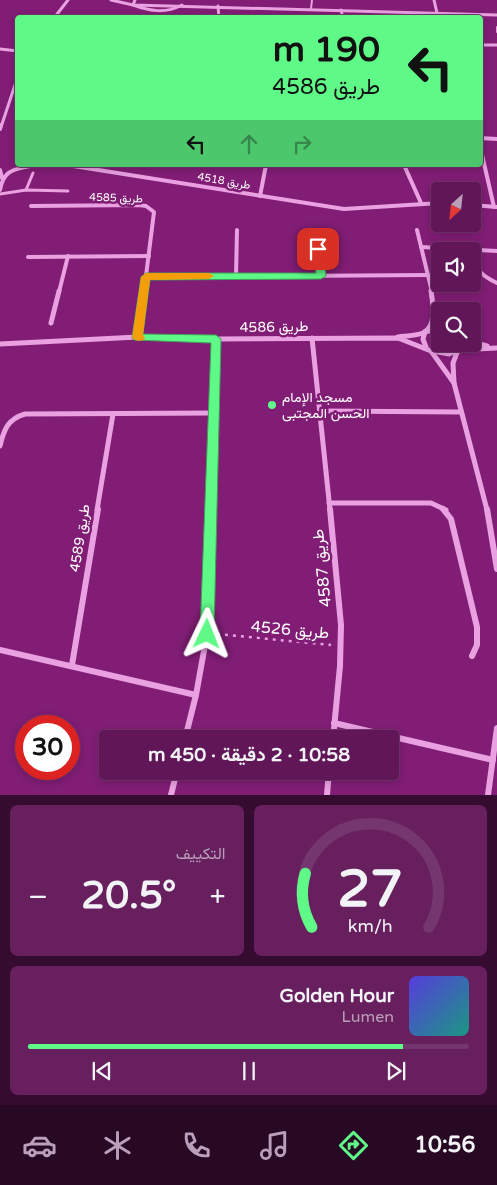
<!DOCTYPE html>
<html lang="ar">
<head>
<meta charset="utf-8">
<style>
  :root { --surface:#611658; --page:#671f5e; --text:#f1f3f6; --muted:#ba9fba; --line:#75356e; --accent:#5ff988 }
  body { margin:0; font-family:"Varela Round",Vazirmatn,sans-serif; background:var(--page); color:var(--text); direction:rtl; height:100vh; display:flex; flex-direction:column; font-size:19px; white-space:nowrap }
  * { box-sizing:border-box; margin:0 }
  p { font-size:16px; color:var(--muted) }
  .icon { flex:none; width:28px; height:28px; fill:none; stroke:currentColor; stroke-width:2; stroke-linecap:round; stroke-linejoin:round }
  .map { position:relative; height:795px; overflow:hidden; direction:ltr }
  .details { display:flex; flex-direction:column; gap:10px; padding:10px; background:#350c30; flex:1 }
  .details>* { flex:none }
  .hud { position:absolute; left:15px; top:15px; width:468px; height:152px; border-radius:5px; box-shadow:0 2px 8px #0003,0 0 0 1px var(--line); direction:rtl; background:#5ff988; color:#111; overflow:hidden }
  .needle { width:32px; rotate:207deg }
  .tools { position:absolute; left:431px; top:182px; display:grid; gap:10px }
  .tools a { display:grid; place-items:center; width:50px; height:50px; border-radius:5px; background:var(--surface); box-shadow:0 2px 8px #0003,0 0 0 1px var(--line); font-size:25px }
  .speed { position:absolute; left:15px; top:715px; display:flex; gap:10px; font-size:25px; font-weight:700; text-align:center }
  .speed>* { display:grid; place-content:center; width:65px; height:65px; border-radius:50%; background:var(--surface); box-shadow:0 2px 8px #0003,0 0 0 1px var(--line); line-height:1 }
  .speed .limit { border:8px solid #d22; background:#fff; color:#111 }
  .pin { position:absolute; display:grid; place-items:center; width:42px; height:42px; color:#fff; margin:-21px; border-radius:10px; box-shadow:0 2px 8px #0006 }
  .me { position:absolute; width:55px; margin:-28px; rotate:2deg; stroke-linejoin:round; filter:drop-shadow(0 0 4px #0008) }
  .turn { display:flex; align-items:center; gap:18px; height:105px; padding:0 20px; font-size:22px }
  .turn .icon { width:65px; height:65px; stroke-width:2.5 }
  .turn b { display:block; font-size:35px; line-height:42px }
  .lanes { display:flex; align-items:center; height:48px; padding:0 20px; background:#0003; justify-content:center; gap:25px; direction:ltr }
  .lanes .off { opacity:.35 }
  .big { font-size:38px; font-weight:700; line-height:1.1 }
  .details .widget { flex:1; display:flex; flex-direction:column; justify-content:center; gap:8px; min-width:0; padding:0 18px; border-radius:8px; background:var(--page) }
  .details .dial { align-items:center; gap:0 }
  .dial svg { height:130px; overflow:visible; fill:none; stroke:var(--line); stroke-width:7; stroke-linecap:round; text-anchor:middle }
  .dial text { fill:var(--text); stroke:none }
  .song { display:flex; align-items:center; gap:15px }
  .cover { width:60px; height:60px; border-radius:8px; background:linear-gradient(135deg,hsl(250 70% 55%),hsl(170 70% 35%)) }
  .played { height:5px; border-radius:2px; background:linear-gradient(90deg,var(--accent) 85%,var(--line) 85%) }
  .keys { display:flex; justify-content:space-around; direction:ltr }
  .heat { display:flex; justify-content:space-between; align-items:center; font-size:28px; direction:ltr }
  .details .tiles { flex:1; display:grid; gap:10px; grid-template-columns:1fr 1fr }
  .widget:last-child { grid-column:span 2 }
  .trip { position:absolute; left:99px; top:730px; width:300px; height:50px; border-radius:5px; background:var(--surface); box-shadow:0 2px 8px #0003,0 0 0 1px var(--line); font-weight:700; line-height:50px; text-align:center; direction:rtl }
  .tab-bar { display:flex; height:80px; justify-content:space-around; align-items:center; background:#270923; color:var(--muted) }
  .tab-bar .icon { width:35px; height:35px }
  .tab-bar .current { color:var(--accent) }
  .tab-bar b { font-size:22px; color:var(--text) }
  .map>svg:first-child { display:block }
</style>
</head>
<body>
<div class="map">
<svg width="497" height="795" viewBox="0 0 497 795">
  <rect width="100%" height="100%" fill="#811d75"/>
  <g fill="none" stroke-linecap="round" stroke-linejoin="round">
    <polyline stroke="#e9a1e2" stroke-width="2.5" stroke-dasharray="3 5" stroke-linecap="butt" points="217,634 331,645"/>
    <g stroke="#e9a1e2" stroke-width="2">
      <polyline points="311,9 312,0"/>
      <polyline points="497,27 497,32"/>
    </g>
    <g stroke="#e9a1e2" stroke-width="3">
      <polyline points="26,190 33,173"/>
      <polyline points="0,194 26,190 68,191"/>
    </g>
    <g stroke="#e9a1e2" stroke-width="3">
      <polyline points="111,0 133,5 497,15"/>
      <path d="M 135,0 L 133,5 C 150,11 165,14 182,5"/>
      <polyline points="434,0 437,13"/>
      <polyline points="218,6 219,18"/>
      <polyline points="341,10 343,18"/>
      <polyline points="54,18 68,0"/>
      <polyline points="480,45 497,45"/>
      <polyline points="0,49 18,51"/>
      <polyline points="1,127 18,76"/>
    </g>
    <g stroke="#e9a1e2" stroke-width="4">
      <polyline points="0,129 1,125"/>
      <polyline points="480,138 497,139"/>
      <polyline points="480,146 494,207"/>
      <polyline points="67,165 344,209 440,203"/>
      <polyline points="404,165 421,203"/>
      <polyline points="0,170 2,178"/>
      <path d="M 0,190 C 4,168 15,170 34,165"/>
      <polyline points="260,196 266,165"/>
      <polyline points="472,205 497,207"/>
      <polyline points="31,206 139,205 146,206 154,212 144,292"/>
      <polyline points="417,230 432,292"/>
      <polyline points="421,247 497,251"/>
      <polyline points="318,249 321,276"/>
      <path d="M 472,255 C 475,270 484,277 497,283"/>
      <polyline points="28,257 149,256"/>
      <polyline points="236,276 237,230"/>
      <polyline points="146,277 428,275"/>
      <polyline points="59,292 68,256"/>
    </g>
    <g stroke="#e9a1e2" stroke-width="5">
      <polyline points="434,305 440,312"/>
      <polyline points="51,323 59,291"/>
      <polyline points="138,337 144,291"/>
      <path d="M 398,337 C 406,336 415,336 423,333 C 437,326 433,304 431,291"/>
      <polyline points="312,338 330,510"/>
      <polyline points="472,342 487,346"/>
      <polyline points="0,344 138,337 216,339 398,338 431,351 454,383"/>
      <polyline points="426,347 423,339 425,332 440,328"/>
      <polyline points="433,351 449,354 458,350 460,344"/>
      <polyline points="321,411 461,412"/>
      <path d="M 0,446 C 4,429 8,419 25,414 L 215,413"/>
      <polyline points="329,503 431,503 446,510"/>
      <polyline points="97,510 113,414"/>
      <polyline points="211,510 216,339"/>
      <polyline points="487,510 454,383 453,363 458,350 496,348"/>
    </g>
    <g stroke="#e9a1e2" stroke-width="6">
      <polyline points="330,509 341,625 340,666 333,739"/>
      <polyline points="443,509 451,519 477,627 477,645 472,656"/>
      <polyline points="487,509 497,569"/>
      <polyline points="0,650 196,695"/>
      <polyline points="72,665 98,509"/>
      <polyline points="334,723 493,760"/>
      <polyline points="185,739 196,695 207,634 211,509"/>
      <polyline points="171,795 177,771"/>
      <polyline points="327,795 329,771"/>
      <polyline points="488,795 497,728"/>
    </g>
  </g>
  <polygon fill="#5ff988" stroke="#3ea258" points="318,246 323,249 326,276 321,279 150,280 143,334 216,335 221,339 214,634 212,639 207,641 202,639 200,634 211,343 134,340 132,338 141,277 146,273 316,273 313,249"/>
  <polygon fill="#f59e0b" points="146,273 209,273 214,276 209,279 150,280 143,335 145,338 144,340 138,341 132,338 141,277"/>
  <circle fill="#5ff988" stroke="#811d75" stroke-width="2" cx="272" cy="405" r="5"/>
  <g text-anchor="middle" dominant-baseline="central" stroke-width="5" stroke-linejoin="round" paint-order="stroke">
    <g font-size="11" fill="#fff" stroke="#811d75">
      <text transform="translate(224 181) rotate(10)">طريق 4518</text>
      <text transform="translate(116 198) rotate(2)">طريق 4585</text>
    </g>
    <g font-size="14" fill="#fff" stroke="#811d75">
      <text transform="translate(274 327) rotate(-1)">طريق 4586</text>
      <text transform="translate(80 538) rotate(-81)">طريق 4589</text>
    </g>
    <g font-size="14" fill="#fff" stroke="#811d75" text-anchor="start">
      <text x="282" y="397">مسجد الإمام<tspan x="282" dy="16">الحسن المجتبى</tspan></text>
    </g>
    <g font-size="16" fill="#fff" stroke="#811d75">
      <text transform="translate(322 568) rotate(-96)">طريق 4587</text>
      <text transform="translate(290 630) rotate(5)">طريق 4526</text>
    </g>
  </g>
</svg>
<div class="tools">
<a><svg class="needle" viewBox="-14 -14 28 28"><path d="M0-13l5 13h-10z" fill="#e53935"/><path d="M0 13l5-13h-10z" fill="#ba9fba"/></svg></a>
<a><svg class="icon" aria-label="sound" viewBox="0 0 24 24"><path d="M4 9h4l5-4v14l-5-4H4zM17 9q2 3 0 6"/></svg></a>
<a><svg class="icon" aria-label="search" viewBox="0 0 24 24"><circle cx="10" cy="10" r="6"/><path d="M15 15l6 6"/></svg></a>
</div>
<div class="speed"><div class="limit">30</div></div>
<div class="pin" style="left:318px;top:249px;background:#d93025"><svg class="icon" aria-label="arrive" viewBox="0 0 24 24"><path d="M6 21V4h12l-3 4 3 4H6"/></svg></div>
<svg class="me" style="left:207px;top:634px" viewBox="-20 -20 40 40"><path d="M0-17L14 15 0 8-14 15z" fill="#5ff988" stroke="#fff" stroke-width="4"/></svg>
<div class="trip">10:58 · 2 دقيقة · 450 m</div>
<div class="hud">
<div class="turn"><svg class="icon" aria-label="left" viewBox="0 0 24 24"><path d="M17 20v-9H6M10 6l-5 5 5 5"/></svg><div><b>190 m</b>طريق 4586</div></div>
<div class="lanes"><svg class="icon" aria-label="left" viewBox="0 0 24 24"><path d="M17 20v-9H6M10 6l-5 5 5 5"/></svg><svg class="icon off" aria-label="ahead" viewBox="0 0 24 24"><path d="M12 20V5M6 11l6-6 6 6"/></svg><svg class="icon off" aria-label="right" viewBox="0 0 24 24"><path d="M7 20v-9h11M14 6l5 5-5 5"/></svg></div>
</div>
</div>
<section class="details">
<div class="tiles">
<div class="widget dial"><svg viewBox="0 0 100 80">
<path d="M14 69A42 42 0 1 1 86 69"/>
<path d="M14 69A42 42 0 0 1 10 36" stroke="#5ff988"/>
<text x="50" y="56" font-size="32" font-weight="700">27</text>
<text x="50" y="72" font-size="11">km/h</text>
</svg></div>
<div class="widget"><p>التكييف</p>
<div class="heat"><a>−</a><b class="big">20.5°</b><a>+</a></div>
</div>
<div class="widget">
<div class="song"><i class="cover"></i><div><b>Golden Hour</b><p>Lumen</p></div></div>
<div class="played"></div>
<div class="keys"><svg class="icon" aria-label="previous" viewBox="0 0 24 24"><path d="M18 5L8 12l10 7zM5 5v14"/></svg><svg class="icon" aria-label="pause" viewBox="0 0 24 24"><path d="M8 5v14M16 5v14"/></svg><svg class="icon" aria-label="next" viewBox="0 0 24 24"><path d="M6 5l10 7-10 7zM19 5v14"/></svg></div>
</div>
</div>
</section>
<nav class="tab-bar">
<b>10:56</b>
<svg class="icon current" aria-label="directions" viewBox="0 0 24 24"><path d="M12 3l9 9-9 9-9-9zM9 14v-3h6M13 9l2 2-2 2"/></svg>
<svg class="icon" aria-label="music" viewBox="0 0 24 24"><path d="M9 18V5l10-2v13"/><circle cx="6" cy="18" r="3"/><circle cx="16" cy="16" r="3"/></svg>
<svg class="icon" aria-label="phone" viewBox="0 0 24 24"><path d="M5 4h4l2 5-3 2q2 4 5 5l2-3 5 2v4C11 20 4 13 5 4z"/></svg>
<svg class="icon" aria-label="climate" viewBox="0 0 24 24"><path d="M12 3v18M4 7l16 10M4 17L20 7"/></svg>
<svg class="icon" aria-label="car" viewBox="0 0 24 24"><path d="M5 17H2v-5l4-1 3-4h7l3 4 3 1v5h-3M9 17h6M6 11h13"/><circle cx="7" cy="17" r="2"/><circle cx="17" cy="17" r="2"/></svg>
</nav>
</body>
</html>
